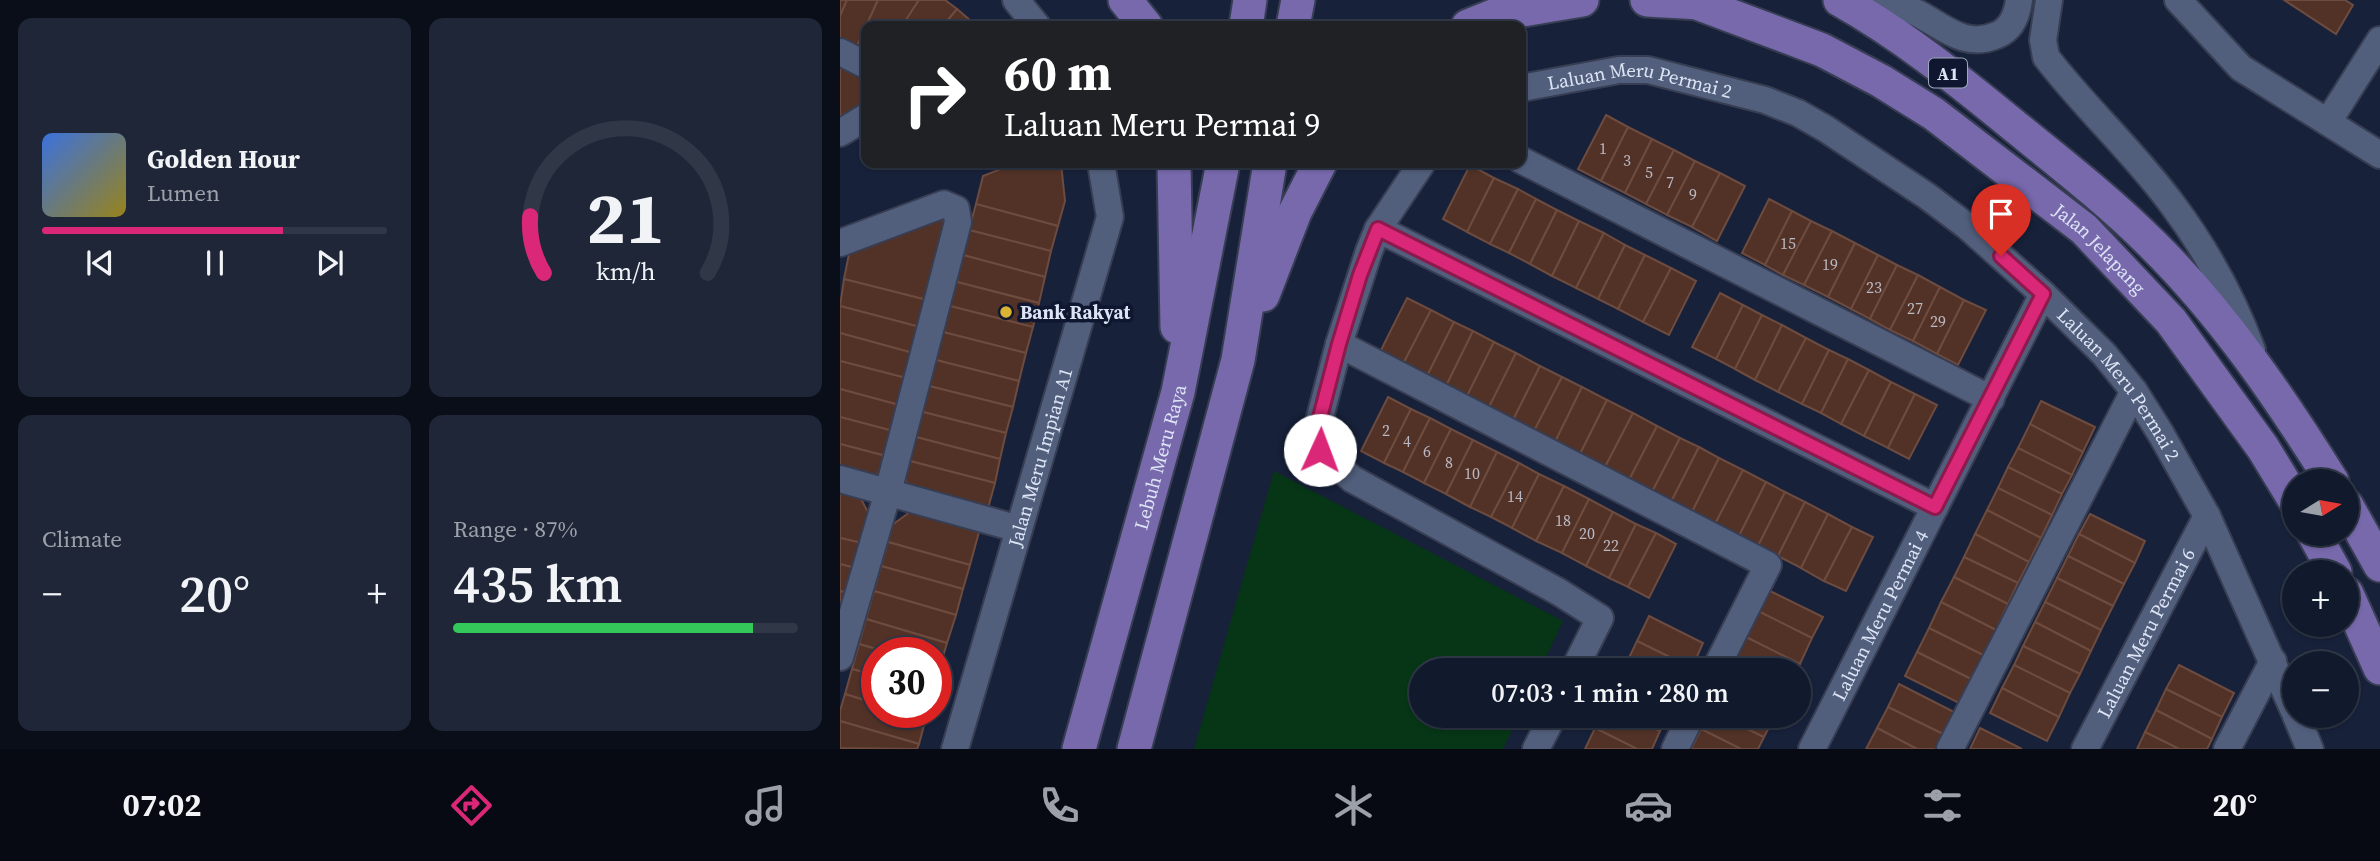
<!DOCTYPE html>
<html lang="en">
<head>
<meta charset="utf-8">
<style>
  :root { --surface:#11192c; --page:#1e2638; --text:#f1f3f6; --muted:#9ca0a9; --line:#303848; --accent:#db2777 }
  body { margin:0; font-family:"Source Serif 4",serif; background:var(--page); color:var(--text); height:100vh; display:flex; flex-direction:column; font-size:26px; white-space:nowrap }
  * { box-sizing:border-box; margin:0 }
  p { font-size:23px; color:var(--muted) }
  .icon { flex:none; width:38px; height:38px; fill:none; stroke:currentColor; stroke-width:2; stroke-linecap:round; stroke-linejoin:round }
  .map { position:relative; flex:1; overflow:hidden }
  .panel { display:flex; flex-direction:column; gap:18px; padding:18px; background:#090e18; width:840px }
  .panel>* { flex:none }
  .banner { position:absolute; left:21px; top:21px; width:665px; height:147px; border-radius:14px; box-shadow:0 2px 5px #0004,0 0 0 2px var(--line); background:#202124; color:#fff; overflow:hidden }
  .needle { width:46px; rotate:79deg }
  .tools { position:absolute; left:1442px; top:469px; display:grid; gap:14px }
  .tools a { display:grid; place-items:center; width:77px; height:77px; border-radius:50%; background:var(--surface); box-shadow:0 2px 5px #0004,0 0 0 2px var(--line); font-size:35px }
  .speed { position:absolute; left:21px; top:637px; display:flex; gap:14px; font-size:35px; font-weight:700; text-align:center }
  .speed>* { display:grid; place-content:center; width:91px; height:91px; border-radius:50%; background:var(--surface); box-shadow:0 2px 5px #0004,0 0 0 2px var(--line); line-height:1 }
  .speed .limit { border:10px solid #d22; background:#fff; color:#111 }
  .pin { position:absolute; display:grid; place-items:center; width:60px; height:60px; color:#fff; margin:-72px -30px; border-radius:50% 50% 50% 0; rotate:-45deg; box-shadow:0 0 7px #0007 }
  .pin .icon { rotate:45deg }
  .me { position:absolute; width:77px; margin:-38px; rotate:2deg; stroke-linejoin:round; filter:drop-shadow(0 0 5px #0008) }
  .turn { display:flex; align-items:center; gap:24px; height:147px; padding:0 28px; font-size:32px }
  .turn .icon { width:91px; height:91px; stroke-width:2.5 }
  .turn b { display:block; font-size:49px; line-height:60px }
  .big { font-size:52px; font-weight:600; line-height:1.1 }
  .panel .tile { flex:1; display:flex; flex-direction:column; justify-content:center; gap:10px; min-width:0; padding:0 24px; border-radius:14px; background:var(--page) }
  .panel .dial { align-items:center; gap:0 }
  .dial svg { height:182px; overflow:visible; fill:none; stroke:var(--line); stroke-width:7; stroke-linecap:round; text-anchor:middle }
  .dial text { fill:var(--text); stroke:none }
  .song { display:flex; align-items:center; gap:21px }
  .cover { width:84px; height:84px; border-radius:10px; background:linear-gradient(135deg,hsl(220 70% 55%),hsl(50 70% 35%)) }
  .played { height:7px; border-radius:4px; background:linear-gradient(90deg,var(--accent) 70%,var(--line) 70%) }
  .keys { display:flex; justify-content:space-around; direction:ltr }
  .heat { display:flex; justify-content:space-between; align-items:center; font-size:38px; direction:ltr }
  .charge { height:10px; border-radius:5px; background:linear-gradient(90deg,#34c759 87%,var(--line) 0) }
  .panel .tiles { flex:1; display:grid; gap:18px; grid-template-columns:repeat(2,1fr) }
  .trip { position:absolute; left:569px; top:658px; width:402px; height:70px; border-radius:35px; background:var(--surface); box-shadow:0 2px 5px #0004,0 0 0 2px var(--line); font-weight:600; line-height:70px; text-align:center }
  .tabs { display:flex; height:112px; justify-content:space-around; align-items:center; background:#070a12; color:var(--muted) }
  .tabs .icon { width:49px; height:49px }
  .tabs .selected { color:var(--accent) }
  .tabs b { font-size:32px; color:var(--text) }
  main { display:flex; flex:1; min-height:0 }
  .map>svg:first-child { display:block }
</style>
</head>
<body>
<main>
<section class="panel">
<div class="tiles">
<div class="tile">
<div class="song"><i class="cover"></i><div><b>Golden Hour</b><p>Lumen</p></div></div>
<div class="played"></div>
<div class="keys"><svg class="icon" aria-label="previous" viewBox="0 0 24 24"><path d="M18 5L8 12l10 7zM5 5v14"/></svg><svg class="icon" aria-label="pause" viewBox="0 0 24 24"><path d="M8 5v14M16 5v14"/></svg><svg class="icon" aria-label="next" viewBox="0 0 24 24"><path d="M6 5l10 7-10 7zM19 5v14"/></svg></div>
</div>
<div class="tile dial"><svg viewBox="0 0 100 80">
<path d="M14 69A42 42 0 1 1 86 69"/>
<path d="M14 69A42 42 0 0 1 8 44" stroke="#db2777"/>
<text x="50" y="56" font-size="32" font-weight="700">21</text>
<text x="50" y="72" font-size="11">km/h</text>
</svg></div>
<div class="tile"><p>Climate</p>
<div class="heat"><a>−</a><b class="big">20°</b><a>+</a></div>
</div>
<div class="tile"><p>Range · 87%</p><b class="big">435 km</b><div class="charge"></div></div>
</div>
</section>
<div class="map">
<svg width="1540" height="749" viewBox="0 0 1540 749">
  <rect width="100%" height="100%" fill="#17213a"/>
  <polygon fill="#063616" points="434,471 723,621 700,670 581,670 581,716 679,716 663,749 354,749"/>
  <g fill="#523227" stroke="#6d4b3f" stroke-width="2">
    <polygon points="0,0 7,0 0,16"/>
    <polygon points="7,0 38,0 16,48 0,40 0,16"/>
    <polygon points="38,0 79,0 62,26 26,26 26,54 16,48"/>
    <polygon points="79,0 105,0 117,9 103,26 62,26"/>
    <polygon points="1444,0 1505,0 1513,5 1496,34"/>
    <polygon points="117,9 137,26 103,26"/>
    <polygon points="0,60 26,72 26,103 0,116"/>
    <polygon points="766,115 788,127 761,181 738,169"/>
    <polygon points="788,127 812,139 785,193 761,181"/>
    <polygon points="812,139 834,150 806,204 785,193"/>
    <polygon points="834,150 855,161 827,215 806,204"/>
    <polygon points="855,161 880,173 852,227 827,215"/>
    <polygon points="176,163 221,163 225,201 218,226 136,204 143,176"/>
    <polygon points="630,165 654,178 627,232 603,219"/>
    <polygon points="880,173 905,186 877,241 852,227"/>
    <polygon points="654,178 678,189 650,244 627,232"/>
    <polygon points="678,189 696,199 669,253 650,244"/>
    <polygon points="696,199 717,210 690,264 669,253"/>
    <polygon points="929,199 952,211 925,265 902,253"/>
    <polygon points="136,204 218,226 211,251 129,230"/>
    <polygon points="717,210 739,221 712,276 690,264"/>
    <polygon points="952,211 971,221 943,275 925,265"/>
    <polygon points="96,216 107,224 87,300 4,279 10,249"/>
    <polygon points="739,221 764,233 736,288 712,276"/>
    <polygon points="971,221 992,231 964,285 943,275"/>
    <polygon points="129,230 211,251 205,277 123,255"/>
    <polygon points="992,231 1015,243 988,297 964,285"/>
    <polygon points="764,233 785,245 758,299 736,288"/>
    <polygon points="1015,243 1038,255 1011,309 988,297"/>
    <polygon points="785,245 805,255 778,309 758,299"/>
    <polygon points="123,255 205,277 199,303 117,282"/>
    <polygon points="805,255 831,268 803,322 778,309"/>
    <polygon points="1038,255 1057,265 1030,319 1011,309"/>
    <polygon points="1057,265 1078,275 1050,330 1030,319"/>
    <polygon points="831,268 856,281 829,335 803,322"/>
    <polygon points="1078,275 1100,287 1073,341 1050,330"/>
    <polygon points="4,279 87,300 80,327 0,306"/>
    <polygon points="117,282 199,303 193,327 110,306"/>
    <polygon points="1100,287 1124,300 1097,354 1073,341"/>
    <polygon points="880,293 903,305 876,359 852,347"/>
    <polygon points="567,298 591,310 563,364 540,352"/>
    <polygon points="1124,300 1146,310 1118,365 1097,354"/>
    <polygon points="903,305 922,315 895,369 876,359"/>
    <polygon points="0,306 80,327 73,353 0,333"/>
    <polygon points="110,306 193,327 186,353 103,332"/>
    <polygon points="591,310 614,322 587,376 563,364"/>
    <polygon points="922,315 942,325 915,380 895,369"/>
    <polygon points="614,322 633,331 606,386 587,376"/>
    <polygon points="942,325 966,338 938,392 915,380"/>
    <polygon points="633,331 654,342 627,396 606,386"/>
    <polygon points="103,332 186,353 179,381 96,360"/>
    <polygon points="0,333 73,353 66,378 0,361"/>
    <polygon points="966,338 989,350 962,404 938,392"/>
    <polygon points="654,342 676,353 649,407 627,396"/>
    <polygon points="989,350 1008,359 981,413 962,404"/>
    <polygon points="676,353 700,366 673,420 649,407"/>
    <polygon points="1008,359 1029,370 1001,424 981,413"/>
    <polygon points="96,360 179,381 173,407 89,386"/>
    <polygon points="0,361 66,378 59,405 0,389"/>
    <polygon points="700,366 722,377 694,431 673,420"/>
    <polygon points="1029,370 1051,382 1024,436 1001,424"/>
    <polygon points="722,377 742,387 715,442 694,431"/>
    <polygon points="1051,382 1075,394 1048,448 1024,436"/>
    <polygon points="89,386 173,407 166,433 83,412"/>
    <polygon points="742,387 767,400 740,454 715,442"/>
    <polygon points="0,389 59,405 53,431 0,417"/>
    <polygon points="1075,394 1097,405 1069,459 1048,448"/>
    <polygon points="548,397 571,409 544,463 521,451"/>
    <polygon points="767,400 793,413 765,467 740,454"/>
    <polygon points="1201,401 1255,427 1243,452 1190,424"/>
    <polygon points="571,409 590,418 563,472 544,463"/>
    <polygon points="83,412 166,433 160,459 76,437"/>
    <polygon points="793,413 817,426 789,480 765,467"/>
    <polygon points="0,417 53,431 46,456 0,444"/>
    <polygon points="590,418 611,429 584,483 563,472"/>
    <polygon points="1190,424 1243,452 1232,475 1178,448"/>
    <polygon points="817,426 840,438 812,492 789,480"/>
    <polygon points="611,429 633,440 606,494 584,483"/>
    <polygon points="76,437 160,459 155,483 70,461"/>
    <polygon points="840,438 859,447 831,502 812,492"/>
    <polygon points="633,440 657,452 630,507 606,494"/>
    <polygon points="0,444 46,456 42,472 29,479 0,472"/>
    <polygon points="859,447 879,458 852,512 831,502"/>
    <polygon points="1178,448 1232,475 1222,494 1168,467"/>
    <polygon points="657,452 679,463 651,517 630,507"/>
    <polygon points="879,458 903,470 875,524 852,512"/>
    <polygon points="70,461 155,483 147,512 71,492 65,479"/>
    <polygon points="679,463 699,474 672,528 651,517"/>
    <polygon points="1168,467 1222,494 1212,515 1158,488"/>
    <polygon points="903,470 926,482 899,536 875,524"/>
    <polygon points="699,474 724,486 696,541 672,528"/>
    <polygon points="926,482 945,492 918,546 899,536"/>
    <polygon points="724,486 749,499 722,553 696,541"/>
    <polygon points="1158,488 1212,515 1201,538 1147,510"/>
    <polygon points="0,490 19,495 30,516 22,543 0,538"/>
    <polygon points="945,492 965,502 938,556 918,546"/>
    <polygon points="749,499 773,512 746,566 722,553"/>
    <polygon points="965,502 988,514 961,568 938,556"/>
    <polygon points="1147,510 1201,538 1189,562 1135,534"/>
    <polygon points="70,512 139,532 130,565 48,542 52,525"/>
    <polygon points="773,512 796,524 769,578 746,566"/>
    <polygon points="988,514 1012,527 984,581 961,568"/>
    <polygon points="1250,514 1305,541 1295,563 1239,534"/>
    <polygon points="796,524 816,533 788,587 769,578"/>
    <polygon points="1012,527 1033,537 1006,591 984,581"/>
    <polygon points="816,533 836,544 809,598 788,587"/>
    <polygon points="1135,534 1189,562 1178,583 1124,557"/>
    <polygon points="1239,534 1295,563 1284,584 1228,556"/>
    <polygon points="0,538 22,543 15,568 0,564"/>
    <polygon points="48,542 130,565 123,589 41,566"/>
    <polygon points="1228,556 1284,584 1273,606 1217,578"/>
    <polygon points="1124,557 1178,583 1168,604 1114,577"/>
    <polygon points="0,564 15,568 8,593 0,591"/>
    <polygon points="41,566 123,589 116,615 34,591"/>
    <polygon points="1114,577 1168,604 1156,630 1101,602"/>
    <polygon points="1217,578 1273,606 1261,630 1205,602"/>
    <polygon points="928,590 983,617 972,638 918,611"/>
    <polygon points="0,591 8,593 0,617"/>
    <polygon points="34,591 116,615 107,643 26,619"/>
    <polygon points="1101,602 1156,630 1143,655 1089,628"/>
    <polygon points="1205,602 1261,630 1251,651 1195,622"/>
    <polygon points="918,611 972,638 960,664 906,637"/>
    <polygon points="809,616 863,643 852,668 797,641"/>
    <polygon points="26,619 107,643 100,667 96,666 96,653 50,653 19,644"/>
    <polygon points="1195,622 1251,651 1240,674 1183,646"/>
    <polygon points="1089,628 1143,655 1131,679 1077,652"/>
    <polygon points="906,637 960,664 957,670 910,670 893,662"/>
    <polygon points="797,641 852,668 850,670 798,670 786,664"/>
    <polygon points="19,644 50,653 37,653 37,676 12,669"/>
    <polygon points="1183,646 1240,674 1230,693 1174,665"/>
    <polygon points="1077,652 1131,679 1119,703 1065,676"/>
    <polygon points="893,662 910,670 889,670"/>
    <polygon points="1174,665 1230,693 1219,717 1162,688"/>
    <polygon points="1339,665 1394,693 1382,717 1326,689"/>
    <polygon points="12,669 37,676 37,704 5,694"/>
    <polygon points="1059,684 1114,712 1103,734 1048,707"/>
    <polygon points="1162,688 1219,717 1207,741 1150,713"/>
    <polygon points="1326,689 1382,717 1372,739 1316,710"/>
    <polygon points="5,694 37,704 37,712 66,712 86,718 79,744 0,721 0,711"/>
    <polygon points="1048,707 1103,734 1096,749 1077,749 1037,728"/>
    <polygon points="1316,710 1372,739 1367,749 1339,749 1305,732"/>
    <polygon points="66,712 87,712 86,718"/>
    <polygon points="760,716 790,716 820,731 812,749 797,749 755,728"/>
    <polygon points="790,716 828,716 820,731"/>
    <polygon points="867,716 881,716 924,737 918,749 901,749 861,729"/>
    <polygon points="881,716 935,716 924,737"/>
    <polygon points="0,721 79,744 77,749 0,748"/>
    <polygon points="755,728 797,749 745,749"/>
    <polygon points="1037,728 1077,749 1026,749"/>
    <polygon points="1140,728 1182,749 1130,749"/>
    <polygon points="861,729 901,749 851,749"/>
    <polygon points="1305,732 1339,749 1297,749"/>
  </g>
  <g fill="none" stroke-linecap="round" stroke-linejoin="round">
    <defs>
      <g id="minor">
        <polyline points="176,0 197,26"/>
        <path d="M 1040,0 C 1053,3 1065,7 1077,13 C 1104,27 1125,49 1157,35 C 1172,29 1177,15 1179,0"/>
        <path d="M 1209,0 L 1203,40 L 1206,57 C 1245,108 1294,152 1332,204 C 1365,248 1393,299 1412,350"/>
        <polyline points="1338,0 1401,68 1540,155"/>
        <polyline points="0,52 26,65"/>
        <path id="s1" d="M 681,88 L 779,70 L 808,70 L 925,100 L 958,113 L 986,129 L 1087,196 L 1128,227 L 1203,294 L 1264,354 L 1294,391 L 1321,434 L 1367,516 L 1454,711"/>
        <polyline points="1488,122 1540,40"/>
        <polyline points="0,133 26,117"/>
        <polyline points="681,160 1151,399"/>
        <polyline points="582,163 538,229 529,251 499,344 477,429 480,450 512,479 719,592 760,618 734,670"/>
        <polyline points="538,229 1095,507"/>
        <polyline points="0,243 104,204 116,209 118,222 48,492 0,657"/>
        <polyline points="499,344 928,565 875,670"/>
        <polyline points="0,479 179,529"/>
        <polyline points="1456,716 1470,749"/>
        <path id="s2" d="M 115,749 L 270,217 L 261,163"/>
        <polyline points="696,749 713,716"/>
        <polyline points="835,749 851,716"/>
        <path id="s3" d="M 972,749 L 1203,294"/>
        <polyline points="1110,749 1294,391"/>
        <path id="s4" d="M 1245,749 L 1367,516"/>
        <polyline points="1387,749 1433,661"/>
      </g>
      <g id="major">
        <polyline points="285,0 306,26"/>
        <polyline points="807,0 861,3"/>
        <path id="s5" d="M 849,0 L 982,50 L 1041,81 L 1094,114 L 1244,229 L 1331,321 L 1423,448 L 1454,499"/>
        <path d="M 1000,0 C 1062,35 1117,79 1172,124 C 1220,163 1269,201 1313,245 C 1383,314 1440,398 1492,481"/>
        <polyline points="406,26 410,0"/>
        <polyline points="453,26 458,0"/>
        <polyline points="628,26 658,14 742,0"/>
        <polyline points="334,163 337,327"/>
        <polyline points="423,295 455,212 480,163"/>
        <polyline points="1507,506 1540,565"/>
        <polyline points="1474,534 1495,572"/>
        <polyline points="1507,594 1540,668"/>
        <path id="s6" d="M 239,749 L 338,392 L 383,163"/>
        <polyline points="294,749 398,360 430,163"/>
      </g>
    </defs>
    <use href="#minor" stroke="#373e53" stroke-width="30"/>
    <use href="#major" stroke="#373e53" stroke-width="37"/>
    <use href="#minor" stroke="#525f7c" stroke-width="26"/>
    <use href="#major" stroke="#7869ad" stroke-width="33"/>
  </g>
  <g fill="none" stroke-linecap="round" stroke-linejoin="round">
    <defs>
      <polyline id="route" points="480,450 477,429 499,344 520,275 538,229 1095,507 1203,294 1161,256"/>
    </defs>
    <use href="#route" stroke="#8e194d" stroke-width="18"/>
    <use href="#route" stroke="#db2777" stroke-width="12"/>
  </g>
  <circle fill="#dab333" stroke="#0e172f" stroke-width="2.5" cx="166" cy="312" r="7"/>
  <g text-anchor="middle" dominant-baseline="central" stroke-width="7" stroke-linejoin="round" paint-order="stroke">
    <g font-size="16" fill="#bab8c2">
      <text x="763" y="148">1</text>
      <text x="787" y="160">3</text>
      <text x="809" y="172">5</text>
      <text x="830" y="182">7</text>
      <text x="853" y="194">9</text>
      <text x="948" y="243">15</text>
      <text x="990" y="264">19</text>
      <text x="1034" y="287">23</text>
      <text x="1075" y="308">27</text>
      <text x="1098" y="321">29</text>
      <text x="546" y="430">2</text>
      <text x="567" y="441">4</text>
      <text x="587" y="451">6</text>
      <text x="609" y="462">8</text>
      <text x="632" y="473">10</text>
      <text x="675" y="496">14</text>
      <text x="723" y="520">18</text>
      <text x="747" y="533">20</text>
      <text x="771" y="545">22</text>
    </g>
    <rect fill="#0e172f" stroke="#9ea6ba" stroke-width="2" x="1089" y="58.5" width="38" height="29" rx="5"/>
    <g font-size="18" font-weight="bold" fill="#dce4f5">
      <text x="1108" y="73">A1</text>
    </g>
    <g font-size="19" fill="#dce4f5" stroke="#0e172f">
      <text stroke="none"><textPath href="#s1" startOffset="121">Laluan Meru Permai 2</textPath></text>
      <text stroke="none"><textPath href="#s5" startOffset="485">Jalan Jelapang</textPath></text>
      <text stroke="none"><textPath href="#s1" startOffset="709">Laluan Meru Permai 2</textPath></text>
      <text stroke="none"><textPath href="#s2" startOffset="304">Jalan Meru Impian A1</textPath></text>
      <text stroke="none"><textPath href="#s6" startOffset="303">Lebuh Meru Raya</textPath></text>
      <text stroke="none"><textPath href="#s3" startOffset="150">Laluan Meru Permai 4</textPath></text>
      <text stroke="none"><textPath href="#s4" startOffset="131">Laluan Meru Permai 6</textPath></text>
    </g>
    <g font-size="19" font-weight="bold" fill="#dce4f5" stroke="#0e172f" text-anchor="start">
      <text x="180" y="312">Bank Rakyat</text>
    </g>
  </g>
</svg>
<div class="tools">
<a><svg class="needle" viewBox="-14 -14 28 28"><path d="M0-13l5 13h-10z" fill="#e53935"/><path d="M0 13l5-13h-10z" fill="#9ca0a9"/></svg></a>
<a>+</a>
<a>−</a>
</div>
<div class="speed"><div class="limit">30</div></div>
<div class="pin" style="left:1161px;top:256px;background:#d93025"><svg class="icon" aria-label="arrive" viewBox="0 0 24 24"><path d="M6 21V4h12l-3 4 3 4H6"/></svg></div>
<svg class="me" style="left:480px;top:450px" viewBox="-20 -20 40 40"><circle r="19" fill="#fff"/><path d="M0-13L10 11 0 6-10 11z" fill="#db2777"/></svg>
<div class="trip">07:03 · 1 min · 280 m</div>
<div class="banner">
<div class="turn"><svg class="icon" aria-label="right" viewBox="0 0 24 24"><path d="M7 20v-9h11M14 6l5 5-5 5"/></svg><div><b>60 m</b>Laluan Meru Permai 9</div></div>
</div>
</div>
</main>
<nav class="tabs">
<b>07:02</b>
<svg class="icon selected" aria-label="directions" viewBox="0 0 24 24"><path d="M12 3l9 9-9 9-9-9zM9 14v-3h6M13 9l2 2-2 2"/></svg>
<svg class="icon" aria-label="music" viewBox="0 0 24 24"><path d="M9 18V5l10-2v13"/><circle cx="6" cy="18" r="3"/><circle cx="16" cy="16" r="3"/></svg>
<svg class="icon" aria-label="phone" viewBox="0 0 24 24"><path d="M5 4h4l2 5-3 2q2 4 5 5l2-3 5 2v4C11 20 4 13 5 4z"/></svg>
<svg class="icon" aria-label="climate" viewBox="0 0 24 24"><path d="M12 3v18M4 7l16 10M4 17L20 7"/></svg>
<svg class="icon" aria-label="car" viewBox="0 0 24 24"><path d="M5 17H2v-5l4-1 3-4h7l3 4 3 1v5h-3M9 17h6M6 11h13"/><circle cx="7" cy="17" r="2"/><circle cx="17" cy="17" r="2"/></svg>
<svg class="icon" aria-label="filters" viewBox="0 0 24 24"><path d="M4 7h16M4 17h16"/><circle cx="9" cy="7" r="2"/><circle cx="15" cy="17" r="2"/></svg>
<b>20°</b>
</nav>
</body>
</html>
